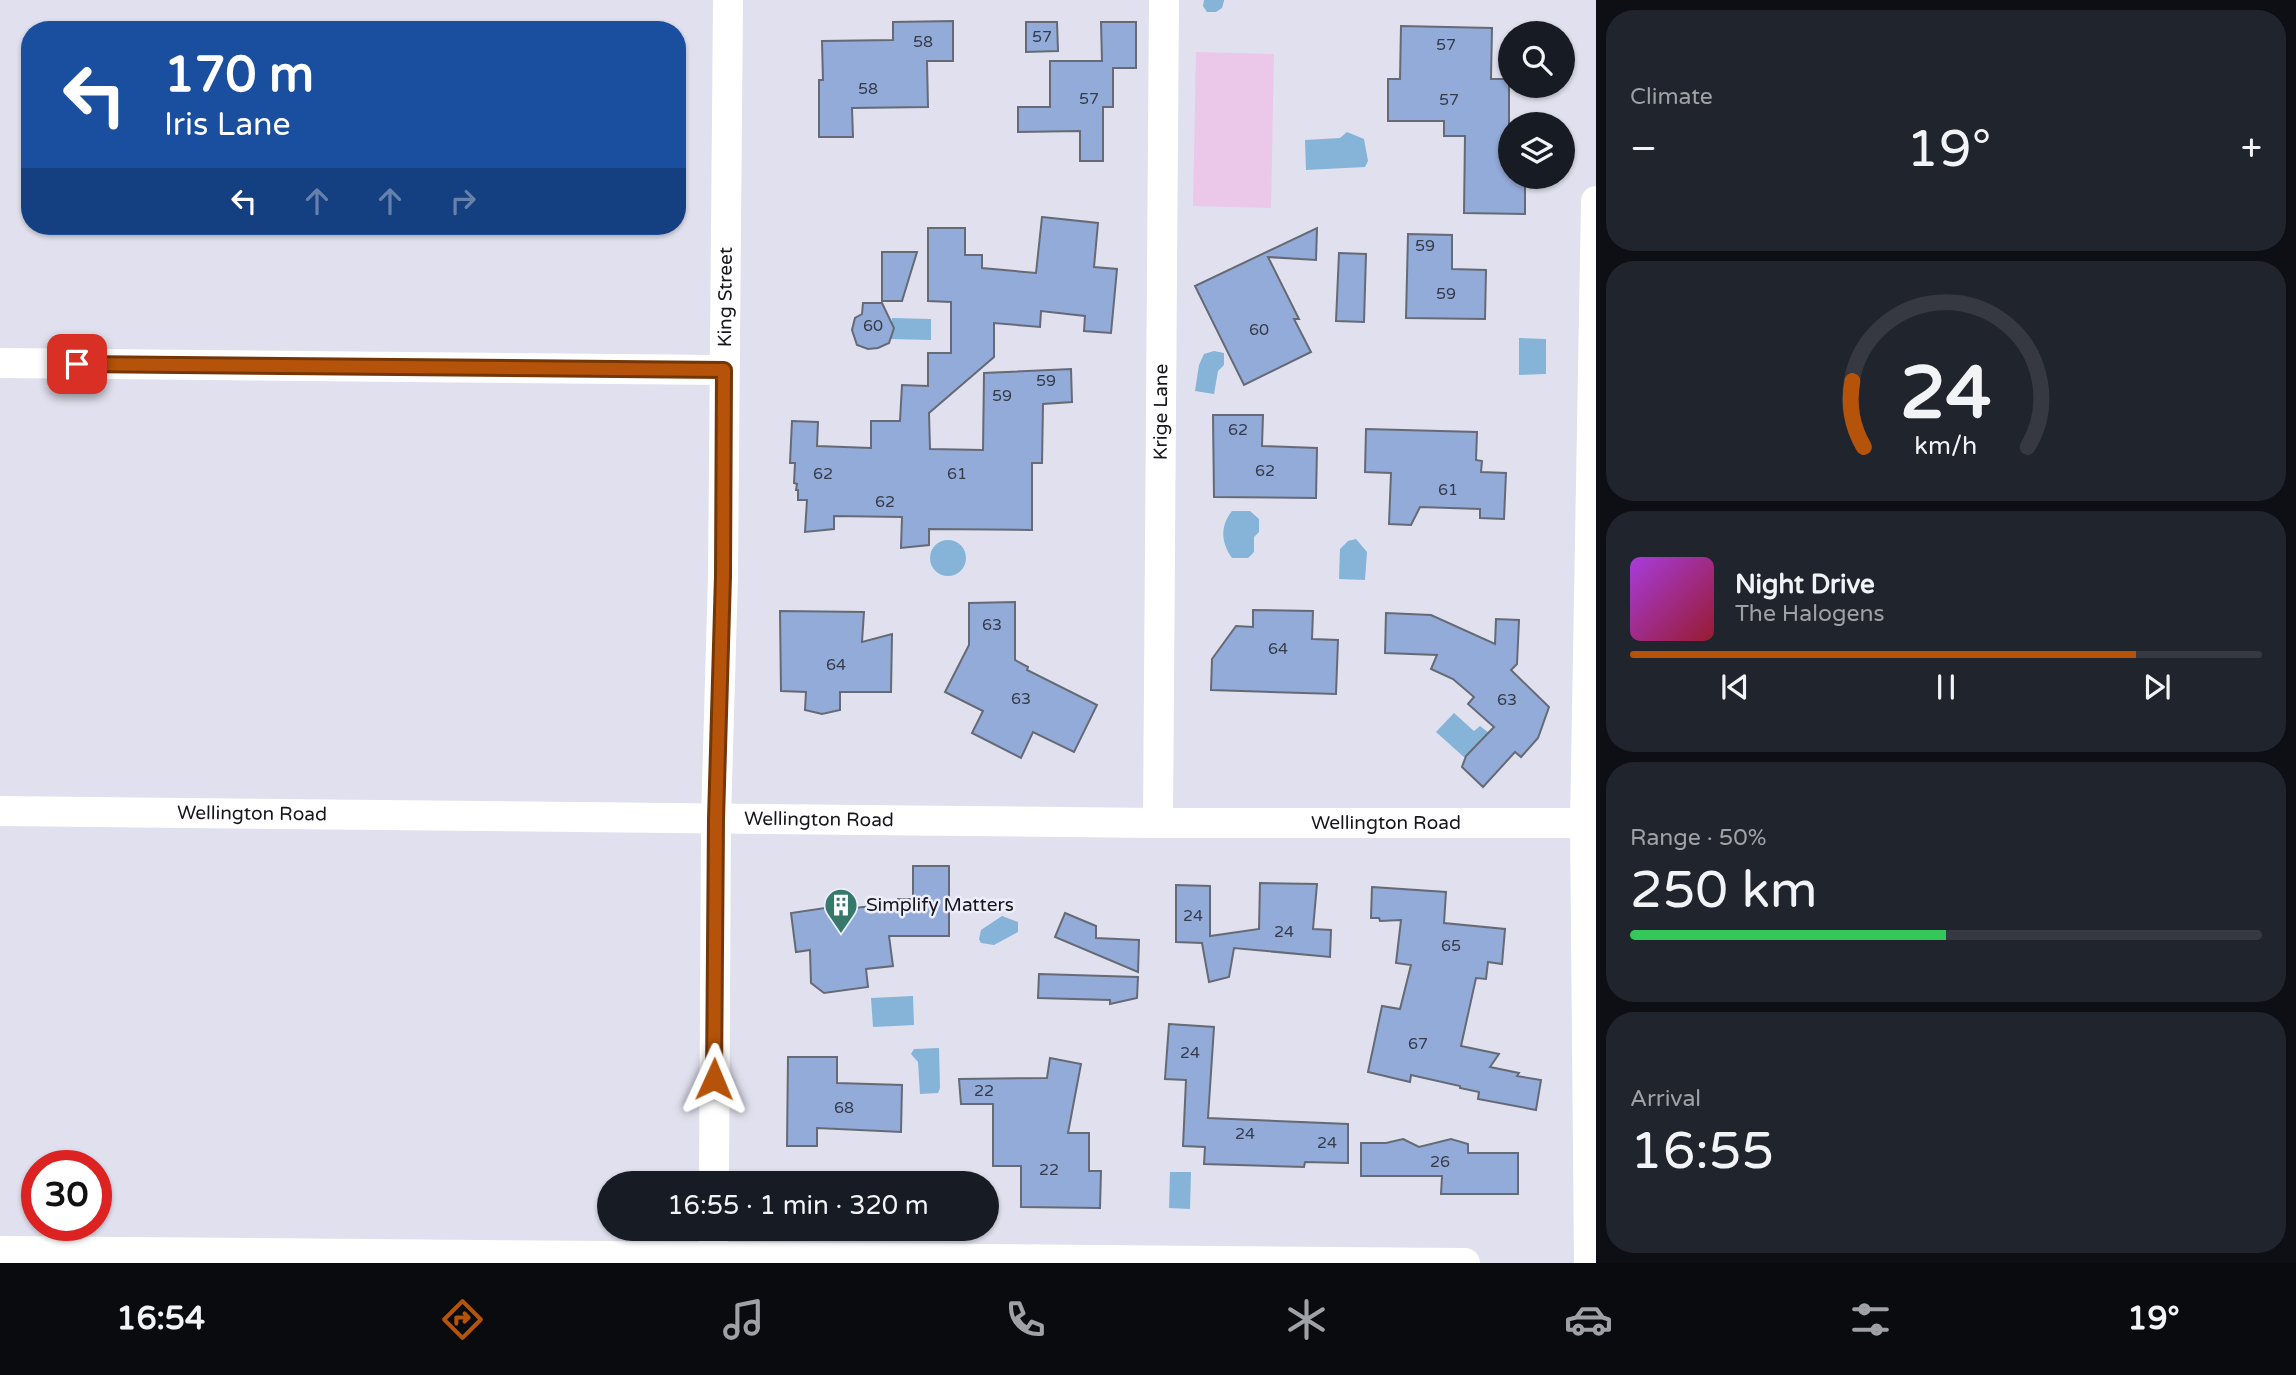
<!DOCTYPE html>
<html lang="en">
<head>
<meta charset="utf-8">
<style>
  :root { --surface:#171b24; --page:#20242c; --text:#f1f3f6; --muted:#9ea1a6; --line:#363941; --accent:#b45309 }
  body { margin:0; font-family:"Varela Round",sans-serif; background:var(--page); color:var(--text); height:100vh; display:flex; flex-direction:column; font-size:26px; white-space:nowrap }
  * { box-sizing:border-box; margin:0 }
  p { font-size:23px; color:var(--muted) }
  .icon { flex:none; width:38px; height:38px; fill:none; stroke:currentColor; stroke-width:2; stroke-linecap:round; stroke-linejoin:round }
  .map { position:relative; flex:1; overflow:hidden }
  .side { display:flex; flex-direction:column; gap:10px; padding:10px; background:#0d0f14; width:700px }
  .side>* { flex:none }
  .banner { position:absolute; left:21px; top:21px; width:665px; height:214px; border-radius:28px; box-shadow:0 2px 5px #0004; background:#1a4fa0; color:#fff; overflow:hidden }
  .fabs { position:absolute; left:1498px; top:21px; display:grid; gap:14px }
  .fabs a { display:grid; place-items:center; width:77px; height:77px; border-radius:50%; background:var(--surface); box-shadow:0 2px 5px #0004; font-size:35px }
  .speed { position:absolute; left:21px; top:1150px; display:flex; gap:14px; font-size:35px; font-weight:700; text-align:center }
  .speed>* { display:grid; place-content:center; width:91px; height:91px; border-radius:50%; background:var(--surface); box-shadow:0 2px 5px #0004; line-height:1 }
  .speed .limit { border:10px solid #d22; background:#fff; color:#111 }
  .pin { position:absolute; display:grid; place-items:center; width:60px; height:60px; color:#fff; margin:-30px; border-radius:14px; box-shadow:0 4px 10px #0006 }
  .me { position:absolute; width:77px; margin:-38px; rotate:1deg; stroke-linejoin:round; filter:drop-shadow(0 0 5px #0008) }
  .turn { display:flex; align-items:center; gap:24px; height:147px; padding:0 28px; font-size:32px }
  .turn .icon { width:91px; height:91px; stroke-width:2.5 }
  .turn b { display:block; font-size:49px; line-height:60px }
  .lanes { display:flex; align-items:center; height:66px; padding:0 28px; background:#0003; justify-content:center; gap:35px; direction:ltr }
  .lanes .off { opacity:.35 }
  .big { font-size:52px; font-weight:600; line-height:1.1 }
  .side .widget { flex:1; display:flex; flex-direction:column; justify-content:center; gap:10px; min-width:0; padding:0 24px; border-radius:28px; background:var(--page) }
  .side .dial { align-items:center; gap:0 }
  .dial svg { height:182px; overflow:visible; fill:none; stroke:var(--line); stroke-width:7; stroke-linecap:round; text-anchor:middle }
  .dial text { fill:var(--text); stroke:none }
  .song { display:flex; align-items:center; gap:21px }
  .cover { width:84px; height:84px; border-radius:10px; background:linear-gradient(135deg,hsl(280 70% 55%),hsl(350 70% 35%)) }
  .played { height:7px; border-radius:4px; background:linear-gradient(90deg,var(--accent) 80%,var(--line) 80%) }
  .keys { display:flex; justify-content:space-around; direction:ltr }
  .heat { display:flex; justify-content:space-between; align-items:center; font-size:38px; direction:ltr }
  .charge { height:10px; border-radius:5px; background:linear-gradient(90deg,#34c759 50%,var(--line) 0) }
  .trip { position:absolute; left:597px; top:1171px; width:402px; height:70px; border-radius:35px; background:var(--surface); box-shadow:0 2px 5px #0004; font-weight:600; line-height:70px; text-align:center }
  .tab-bar { display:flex; height:112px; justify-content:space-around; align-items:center; background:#090b0e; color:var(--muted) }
  .tab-bar .icon { width:49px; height:49px }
  .tab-bar .selected { color:var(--accent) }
  .tab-bar b { font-size:32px; color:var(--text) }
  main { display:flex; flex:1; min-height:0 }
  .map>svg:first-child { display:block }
</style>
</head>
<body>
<main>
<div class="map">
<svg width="1596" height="1263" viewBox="0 0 1596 1263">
  <rect width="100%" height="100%" fill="#e0e0ee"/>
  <polygon fill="#ebc7e9" points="1196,52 1274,54 1271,208 1193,206"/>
  <g fill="#85b4d8">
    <polygon points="1204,0 1224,0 1224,1 1222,8 1216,12 1207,12 1203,6"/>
    <polygon points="1347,132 1364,139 1368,161 1365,167 1306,170 1305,140 1340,138"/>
    <polygon points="892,318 931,319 931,340 891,339"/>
    <polygon points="1519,338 1546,339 1546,374 1519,375"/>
    <polygon points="1214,351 1224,353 1224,365 1218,371 1214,394 1195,391 1199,365 1204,354"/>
    <path d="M 1232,511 L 1250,511 L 1259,519 L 1259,532 L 1254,537 L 1254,552 L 1248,558 L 1232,558 C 1221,542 1220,526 1232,511 Z"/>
    <polygon points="1356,539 1367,552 1365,580 1339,579 1340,549 1348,541"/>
    <circle cx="948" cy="558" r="18"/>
    <polygon points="1454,713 1474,731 1480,726 1489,733 1465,758 1436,732"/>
    <polygon points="1002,916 1018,922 1018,932 994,945 981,943 979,939 981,930"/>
    <polygon points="913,996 914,1025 873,1027 871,998"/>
    <polygon points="939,1048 940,1088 938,1093 920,1094 918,1062 911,1054 914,1049"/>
    <polygon points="1170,1172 1191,1172 1190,1209 1169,1208"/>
  </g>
  <g fill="#93abd9" stroke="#656a75" stroke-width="2">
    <polygon points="953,21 953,61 927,61 928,107 852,108 853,137 819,137 819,80 823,80 822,41 893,40 893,22"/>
    <polygon points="1026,22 1057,22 1058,51 1026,52"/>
    <polygon points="1101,22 1136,22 1136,68 1113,68 1113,107 1103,107 1103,161 1080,161 1080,131 1018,132 1018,107 1050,107 1050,61 1102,61"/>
    <polygon points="1401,26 1492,28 1491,79 1509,79 1509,165 1510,177 1525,177 1525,214 1464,213 1465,136 1444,136 1444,121 1388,121 1388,79 1400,79"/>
    <polygon points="1042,217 1098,223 1094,267 1117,269 1111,333 1084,331 1085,316 1041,311 1040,327 994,323 994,357 929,413 930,449 983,450 984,373 1071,369 1072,402 1043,404 1042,463 1032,463 1032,530 929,529 929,545 901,548 902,517 834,516 834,529 805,532 807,500 798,500 798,490 796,490 797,484 794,483 795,463 790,463 792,421 818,422 817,446 871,448 871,421 900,421 902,385 928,386 928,353 951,353 951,302 928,301 928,228 965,228 965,255 982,255 982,268 1036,273"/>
    <polygon points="1317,228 1316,260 1268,257 1299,319 1294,319 1311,352 1244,385 1195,286"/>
    <polygon points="1408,234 1452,235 1452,269 1486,270 1485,319 1406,318"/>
    <polygon points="882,252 917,252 902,301 882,301"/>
    <polygon points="1339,253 1366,254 1364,322 1336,321"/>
    <polygon points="863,303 882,303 894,328 889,343 878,348 868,349 857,345 852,330 855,318 862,314"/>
    <polygon points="1213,415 1263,415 1262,446 1317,448 1316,498 1214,497"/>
    <polygon points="1366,429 1477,432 1476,460 1482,461 1481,472 1506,473 1504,519 1480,518 1480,509 1420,507 1411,525 1389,524 1391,473 1365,472"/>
    <polygon points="1015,602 1015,660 1028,667 1027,670 1097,705 1074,752 1033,732 1021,758 972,733 983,711 945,692 969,645 969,603"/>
    <polygon points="1253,610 1313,611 1312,639 1338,640 1336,694 1211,690 1212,659 1236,626 1253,627"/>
    <polygon points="780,611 864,612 862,642 892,634 891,692 840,692 840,710 822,714 805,710 806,692 781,691"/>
    <polygon points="1386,613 1431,615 1495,644 1496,619 1519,620 1517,664 1511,670 1549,707 1538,738 1521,757 1515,752 1483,787 1462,767 1466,756 1494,727 1468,704 1474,697 1453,679 1431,669 1437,655 1385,653"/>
    <polygon points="913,866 949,866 949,936 889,936 893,966 866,969 868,987 824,993 811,983 810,950 796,952 791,913 845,905 846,909 898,903 898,899 913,899"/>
    <polygon points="1260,883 1317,884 1313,929 1331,930 1330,957 1234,948 1229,977 1209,982 1202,943 1176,942 1176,885 1210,886 1210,936 1259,929"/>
    <polygon points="1372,887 1446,892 1444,923 1505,929 1502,964 1488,962 1486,979 1476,978 1461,1046 1499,1054 1490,1067 1519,1073 1517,1076 1541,1080 1536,1110 1478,1099 1479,1092 1460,1088 1460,1086 1411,1075 1410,1082 1368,1072 1382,1006 1400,1009 1411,965 1396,963 1401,920 1380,921 1379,918 1371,918"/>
    <polygon points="1065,913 1096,926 1096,938 1139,940 1138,972 1055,937"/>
    <polygon points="1039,974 1138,977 1137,998 1110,1004 1110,1000 1038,998"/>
    <polygon points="1169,1024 1214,1027 1208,1118 1348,1124 1348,1163 1305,1162 1304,1167 1204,1164 1205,1147 1183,1146 1186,1080 1165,1079"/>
    <polygon points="788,1057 837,1057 837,1083 902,1085 901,1132 817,1128 817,1146 787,1146"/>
    <polygon points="1050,1058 1081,1064 1068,1133 1089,1133 1089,1171 1101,1171 1100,1208 1021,1207 1021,1166 993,1166 993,1104 961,1104 959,1079 1047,1078"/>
    <polygon points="1403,1139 1419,1147 1451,1139 1468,1144 1468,1153 1518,1153 1518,1194 1441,1194 1442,1176 1361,1176 1361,1143 1386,1143"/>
  </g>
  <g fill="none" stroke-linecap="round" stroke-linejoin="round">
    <g stroke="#fff" stroke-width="30">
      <polyline points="0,363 724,370"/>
      <path id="s1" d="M 0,811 L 1158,823 L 1596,823"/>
      <path id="s2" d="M 1158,823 L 1164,0"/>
      <path id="s3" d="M 714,1183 L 716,819 L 723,576 L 728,0"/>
      <polyline points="0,1251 1465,1263"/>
      <polyline points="713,1263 713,1228"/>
      <polyline points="1589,1263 1585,823 1596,201"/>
    </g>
  </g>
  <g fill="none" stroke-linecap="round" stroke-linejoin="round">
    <defs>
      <polyline id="route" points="77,364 724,370 723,576 716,819 714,1079"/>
    </defs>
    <use href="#route" stroke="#753606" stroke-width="18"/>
    <use href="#route" stroke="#b45309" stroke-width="12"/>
  </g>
  <defs>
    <symbol id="building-pin" viewBox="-11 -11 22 30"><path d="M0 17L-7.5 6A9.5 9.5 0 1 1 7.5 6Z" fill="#36796b" stroke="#edeefb"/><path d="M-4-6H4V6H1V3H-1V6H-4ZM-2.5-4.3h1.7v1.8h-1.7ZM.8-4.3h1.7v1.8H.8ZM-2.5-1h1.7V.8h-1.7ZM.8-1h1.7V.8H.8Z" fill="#fff"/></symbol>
  </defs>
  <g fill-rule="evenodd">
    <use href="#building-pin" x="822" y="886" width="38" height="52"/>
  </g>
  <g text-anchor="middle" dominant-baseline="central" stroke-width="5" stroke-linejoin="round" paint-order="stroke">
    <g font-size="16" fill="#353b4a">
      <text x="1042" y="37">57</text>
      <text x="923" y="42">58</text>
      <text x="1446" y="45">57</text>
      <text x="868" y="89">58</text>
      <text x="1089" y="99">57</text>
      <text x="1449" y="100">57</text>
      <text x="1425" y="246">59</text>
      <text x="1446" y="294">59</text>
      <text x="873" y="326">60</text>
      <text x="1259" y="330">60</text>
      <text x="1046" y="381">59</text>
      <text x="1002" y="396">59</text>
      <text x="1238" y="430">62</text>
      <text x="1265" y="471">62</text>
      <text x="823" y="474">62</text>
      <text x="957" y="474">61</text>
      <text x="1448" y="490">61</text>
      <text x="885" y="502">62</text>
      <text x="992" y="625">63</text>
      <text x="1278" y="649">64</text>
      <text x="836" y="665">64</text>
      <text x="1021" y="699">63</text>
      <text x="1507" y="700">63</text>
      <text x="1193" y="916">24</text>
      <text x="1284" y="932">24</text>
      <text x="1451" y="946">65</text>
      <text x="1418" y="1044">67</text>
      <text x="1190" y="1053">24</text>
      <text x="984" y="1091">22</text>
      <text x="844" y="1108">68</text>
      <text x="1245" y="1134">24</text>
      <text x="1327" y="1143">24</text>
      <text x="1440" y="1162">26</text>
      <text x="1049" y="1170">22</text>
    </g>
    <g font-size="19" fill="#16161b" stroke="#edeefb">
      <text stroke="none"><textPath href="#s3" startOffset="886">King Street</textPath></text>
      <text stroke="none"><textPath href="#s2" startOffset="411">Krige Lane</textPath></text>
      <text stroke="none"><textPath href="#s1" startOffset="252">Wellington Road</textPath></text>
      <text stroke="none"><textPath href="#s1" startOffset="819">Wellington Road</textPath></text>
      <text stroke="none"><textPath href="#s1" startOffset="1386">Wellington Road</textPath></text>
    </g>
    <g font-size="19" fill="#16161b" stroke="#edeefb" text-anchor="start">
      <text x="866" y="905">Simplify Matters</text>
    </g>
  </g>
</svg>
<div class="fabs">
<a><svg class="icon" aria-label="search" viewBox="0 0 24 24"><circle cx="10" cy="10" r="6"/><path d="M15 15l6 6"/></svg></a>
<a><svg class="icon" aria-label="layers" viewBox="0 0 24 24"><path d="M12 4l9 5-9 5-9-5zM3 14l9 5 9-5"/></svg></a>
</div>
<div class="speed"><div class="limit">30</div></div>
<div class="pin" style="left:77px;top:364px;background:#d93025"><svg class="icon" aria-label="arrive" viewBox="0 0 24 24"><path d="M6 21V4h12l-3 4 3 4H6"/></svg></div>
<svg class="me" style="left:714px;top:1079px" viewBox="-20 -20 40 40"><path d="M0-17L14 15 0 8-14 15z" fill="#b45309" stroke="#fff" stroke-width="4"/></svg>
<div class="trip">16:55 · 1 min · 320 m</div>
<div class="banner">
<div class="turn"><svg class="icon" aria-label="left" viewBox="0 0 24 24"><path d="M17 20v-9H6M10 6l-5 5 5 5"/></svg><div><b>170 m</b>Iris Lane</div></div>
<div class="lanes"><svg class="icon" aria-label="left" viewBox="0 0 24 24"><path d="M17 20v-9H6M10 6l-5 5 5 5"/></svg><svg class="icon off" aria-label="ahead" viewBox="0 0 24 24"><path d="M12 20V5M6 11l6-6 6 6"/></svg><svg class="icon off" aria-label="ahead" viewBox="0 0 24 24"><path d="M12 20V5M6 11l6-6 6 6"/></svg><svg class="icon off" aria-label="right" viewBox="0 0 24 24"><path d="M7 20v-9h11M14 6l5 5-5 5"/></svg></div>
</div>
</div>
<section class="side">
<div class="widget"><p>Climate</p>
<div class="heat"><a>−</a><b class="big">19°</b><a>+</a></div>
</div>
<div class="widget dial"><svg viewBox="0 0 100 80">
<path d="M14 69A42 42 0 1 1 86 69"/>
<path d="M14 69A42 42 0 0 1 9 40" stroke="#b45309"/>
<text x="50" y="56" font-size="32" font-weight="700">24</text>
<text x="50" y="72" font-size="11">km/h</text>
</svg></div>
<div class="widget">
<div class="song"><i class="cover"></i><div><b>Night Drive</b><p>The Halogens</p></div></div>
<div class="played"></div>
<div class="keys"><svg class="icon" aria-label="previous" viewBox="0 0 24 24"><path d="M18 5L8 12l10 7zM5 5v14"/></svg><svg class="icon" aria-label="pause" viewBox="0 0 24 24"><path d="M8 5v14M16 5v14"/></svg><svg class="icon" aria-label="next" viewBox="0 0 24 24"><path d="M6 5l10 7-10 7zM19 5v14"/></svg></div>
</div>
<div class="widget"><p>Range · 50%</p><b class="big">250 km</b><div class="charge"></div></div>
<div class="widget"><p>Arrival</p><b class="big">16:55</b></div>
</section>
</main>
<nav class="tab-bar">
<b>16:54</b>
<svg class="icon selected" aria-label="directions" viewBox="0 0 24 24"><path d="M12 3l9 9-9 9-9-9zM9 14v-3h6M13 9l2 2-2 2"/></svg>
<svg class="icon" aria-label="music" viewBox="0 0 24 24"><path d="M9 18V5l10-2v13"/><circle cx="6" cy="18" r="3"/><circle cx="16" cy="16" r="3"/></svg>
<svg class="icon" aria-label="phone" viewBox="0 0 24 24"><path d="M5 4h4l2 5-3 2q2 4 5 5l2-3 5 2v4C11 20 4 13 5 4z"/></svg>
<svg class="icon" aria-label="climate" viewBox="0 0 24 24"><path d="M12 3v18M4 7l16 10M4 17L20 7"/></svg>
<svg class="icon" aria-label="car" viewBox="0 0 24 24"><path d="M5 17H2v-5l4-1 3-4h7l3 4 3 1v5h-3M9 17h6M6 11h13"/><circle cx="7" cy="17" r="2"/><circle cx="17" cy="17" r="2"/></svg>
<svg class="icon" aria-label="filters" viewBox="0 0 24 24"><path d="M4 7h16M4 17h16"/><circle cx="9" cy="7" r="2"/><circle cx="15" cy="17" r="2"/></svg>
<b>19°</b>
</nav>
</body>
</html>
